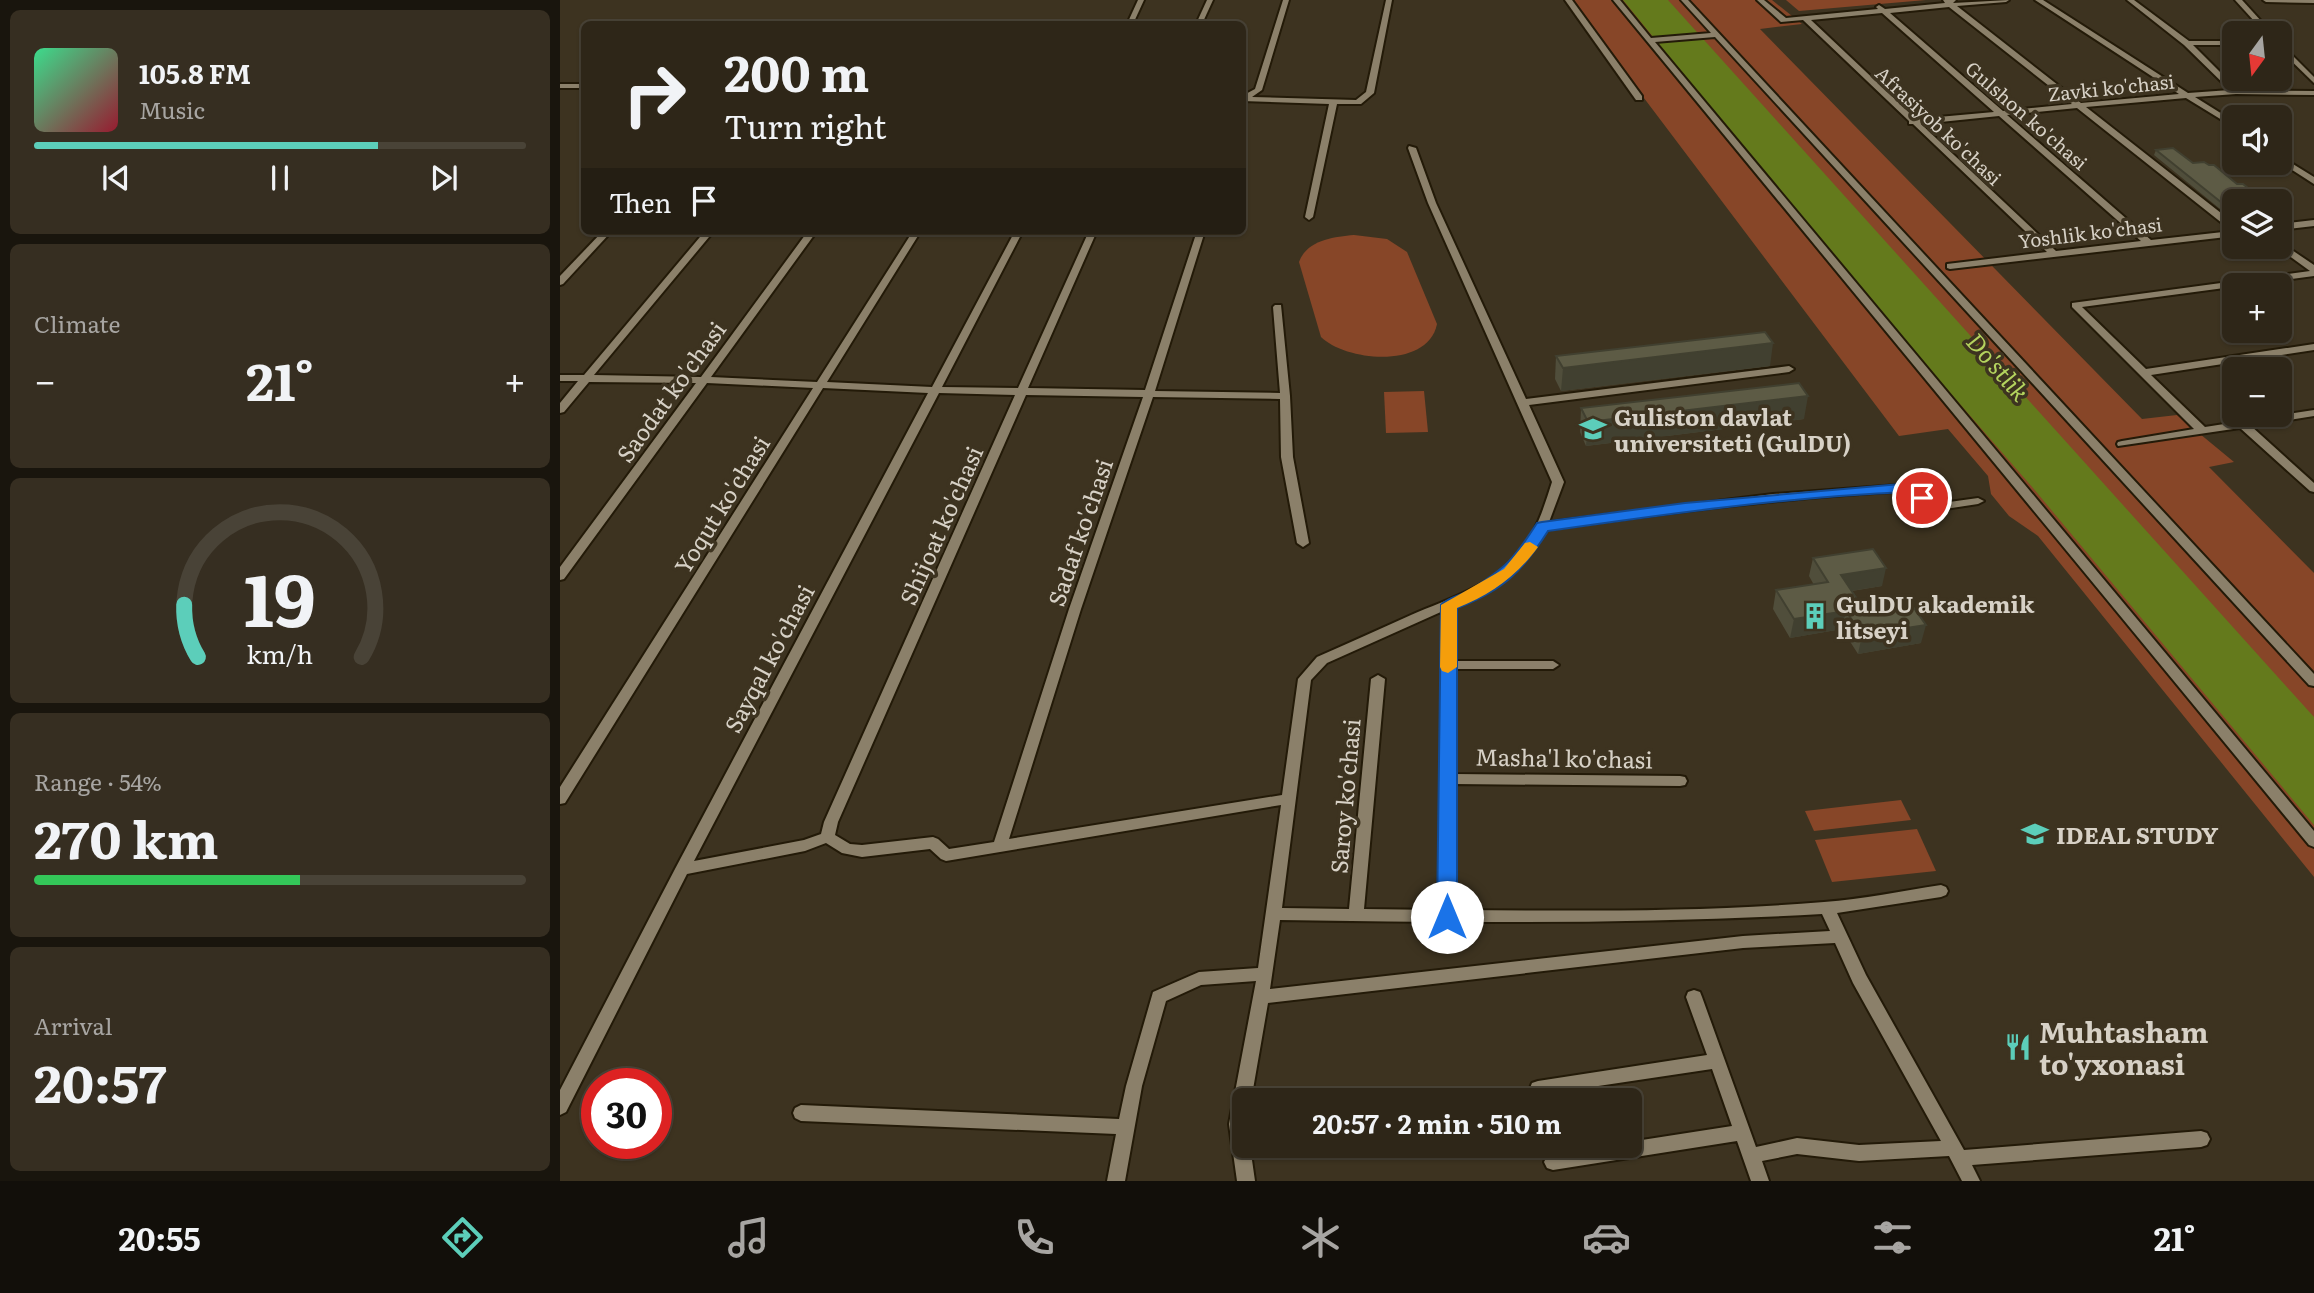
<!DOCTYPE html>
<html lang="en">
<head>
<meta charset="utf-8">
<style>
  :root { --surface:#2e2618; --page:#362e21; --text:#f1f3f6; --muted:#a7a5a2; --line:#494337; --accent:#5cceba }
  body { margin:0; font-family:Literata,serif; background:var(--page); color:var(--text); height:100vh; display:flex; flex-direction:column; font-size:26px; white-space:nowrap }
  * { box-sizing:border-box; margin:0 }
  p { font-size:23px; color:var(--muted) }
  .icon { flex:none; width:38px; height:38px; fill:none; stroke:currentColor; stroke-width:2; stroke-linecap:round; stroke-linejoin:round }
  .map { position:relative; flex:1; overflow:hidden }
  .sheet { display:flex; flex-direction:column; gap:10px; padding:10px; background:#19150d; width:560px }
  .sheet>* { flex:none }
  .banner { position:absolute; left:21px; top:21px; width:665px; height:214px; border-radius:10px; box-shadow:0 2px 5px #0004,0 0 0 2px var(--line); background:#2e2618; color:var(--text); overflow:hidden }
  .needle { width:46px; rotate:195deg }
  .tools { position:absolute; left:1662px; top:21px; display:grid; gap:14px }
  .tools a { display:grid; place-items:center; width:70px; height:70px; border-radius:10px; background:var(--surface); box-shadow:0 2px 5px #0004,0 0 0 2px var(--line); font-size:35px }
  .speed { position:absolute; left:21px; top:1068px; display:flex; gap:14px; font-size:35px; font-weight:700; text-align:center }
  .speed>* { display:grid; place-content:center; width:91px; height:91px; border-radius:50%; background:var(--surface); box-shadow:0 2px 5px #0004,0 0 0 2px var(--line); line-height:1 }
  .speed .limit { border:10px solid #d22; background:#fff; color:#111 }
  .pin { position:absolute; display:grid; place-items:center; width:60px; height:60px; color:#fff; margin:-30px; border:4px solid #fff; border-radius:50%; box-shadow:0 2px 7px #0007 }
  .me { position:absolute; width:77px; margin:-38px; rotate:0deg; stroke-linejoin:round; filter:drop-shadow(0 0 5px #0008) }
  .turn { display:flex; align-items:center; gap:24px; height:147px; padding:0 28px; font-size:32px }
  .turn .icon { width:91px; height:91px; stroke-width:2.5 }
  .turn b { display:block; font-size:49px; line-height:60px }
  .then { display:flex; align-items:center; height:66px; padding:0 28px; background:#0003; gap:14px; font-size:26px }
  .big { font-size:52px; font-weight:700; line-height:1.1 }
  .sheet .card { flex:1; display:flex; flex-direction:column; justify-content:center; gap:10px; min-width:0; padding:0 24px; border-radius:10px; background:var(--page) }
  .sheet .dial { align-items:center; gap:0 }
  .dial svg { height:182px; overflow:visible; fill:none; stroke:var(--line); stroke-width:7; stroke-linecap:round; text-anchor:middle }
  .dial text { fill:var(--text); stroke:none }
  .song { display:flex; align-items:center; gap:21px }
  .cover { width:84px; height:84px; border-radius:10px; background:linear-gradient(135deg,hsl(150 70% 55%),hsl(350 70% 35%)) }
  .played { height:7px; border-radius:4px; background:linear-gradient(90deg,var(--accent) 70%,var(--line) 70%) }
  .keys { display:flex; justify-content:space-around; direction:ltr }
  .heat { display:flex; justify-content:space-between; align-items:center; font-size:38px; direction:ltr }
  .charge { height:10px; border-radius:5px; background:linear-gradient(90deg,#34c759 54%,var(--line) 0) }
  .trip { position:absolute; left:672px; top:1088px; width:410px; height:70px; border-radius:10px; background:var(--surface); box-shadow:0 2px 5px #0004,0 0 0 2px var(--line); font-weight:700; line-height:70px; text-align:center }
  .menu { display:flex; height:112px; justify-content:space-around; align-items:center; background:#120f0a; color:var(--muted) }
  .menu .icon { width:49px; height:49px }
  .menu .active { color:var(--accent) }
  .menu b { font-size:32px; color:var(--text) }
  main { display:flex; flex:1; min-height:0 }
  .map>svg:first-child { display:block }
</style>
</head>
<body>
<main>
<section class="sheet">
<div class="card">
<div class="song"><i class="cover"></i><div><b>105.8 FM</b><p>Music</p></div></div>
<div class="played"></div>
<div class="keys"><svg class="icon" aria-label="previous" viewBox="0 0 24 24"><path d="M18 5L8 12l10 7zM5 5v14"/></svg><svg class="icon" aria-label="pause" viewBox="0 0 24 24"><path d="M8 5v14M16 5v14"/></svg><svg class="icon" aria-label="next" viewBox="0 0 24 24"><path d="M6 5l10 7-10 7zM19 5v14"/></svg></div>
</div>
<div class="card"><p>Climate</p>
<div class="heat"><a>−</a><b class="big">21°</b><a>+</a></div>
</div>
<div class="card dial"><svg viewBox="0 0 100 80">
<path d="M14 69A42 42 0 1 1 86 69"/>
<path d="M14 69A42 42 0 0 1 8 46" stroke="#5cceba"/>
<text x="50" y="56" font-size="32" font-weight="700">19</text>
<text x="50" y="72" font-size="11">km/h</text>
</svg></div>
<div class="card"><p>Range · 54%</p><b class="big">270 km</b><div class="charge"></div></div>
<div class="card"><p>Arrival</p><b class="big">20:57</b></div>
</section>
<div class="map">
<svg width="1754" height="1181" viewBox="0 0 1754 1181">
  <rect width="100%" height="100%" fill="#3d3320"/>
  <g fill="#874628">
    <polygon points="1010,0 1212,0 1242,24 1200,29 1582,419 1617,415 1674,462 1649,467 1754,573 1754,877 1478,536 1449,516 1431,494 1428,476 1388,429 1339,436"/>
    <polygon points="1226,0 1366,0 1239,11"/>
    <path d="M 794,235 L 827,239 L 847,252 L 877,324 C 868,369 787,362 761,337 L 739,262 C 747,240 773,237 794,235 Z"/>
    <polygon points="864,391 868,432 826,433 824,392"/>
    <polygon points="1341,800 1351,820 1254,831 1245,811"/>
    <polygon points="1357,829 1376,871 1272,882 1255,840"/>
  </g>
  <polygon fill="#647a1c" points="1063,0 1108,0 1754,717 1754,825 1473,488 1278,264"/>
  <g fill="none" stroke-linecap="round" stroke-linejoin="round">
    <defs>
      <g id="minor">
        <polygon points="578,0 584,0 573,24 567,24"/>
        <polygon points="647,0 653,0 642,24 636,24"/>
        <polygon points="723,0 729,0 702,90 692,97 796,100 806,92 826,0 832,0 814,93 801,104 777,104 753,217 749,220 745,217 769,104 682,101 682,96 695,89"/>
        <polygon points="1005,0 1012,0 1082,96 1082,100 1076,100"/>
        <polygon points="1053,0 1060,0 1091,38 1151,33 1121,0 1128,0 1754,674 1754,686 1749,685 1155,37 1095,42 1754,831 1754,847 1749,845"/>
        <path d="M 1197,0 L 1204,0 L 1226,18 L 1318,9 L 1316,7 L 1319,5 L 1325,9 L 1385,3 L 1383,0 L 1396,0 L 1393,3 L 1449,0 L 1446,2 L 1397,6 L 1521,103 L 1619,94 L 1475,0 L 1483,0 L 1628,93 L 1670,90 L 1624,45 L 1567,0 L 1574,0 L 1629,41 L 1675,41 L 1675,45 L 1633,45 L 1678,90 L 1754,91 L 1754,95 L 1676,94 L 1635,97 L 1675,122 L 1675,128 L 1626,98 L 1526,107 L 1675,224 L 1675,236 L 1390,269 L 1387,268 L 1387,264 L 1487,252 L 1353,124 L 1349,124 L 1349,121 L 1243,20 L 1221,22 ZM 1389,7 L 1512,104 L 1443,111 L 1330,13 ZM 1322,13 L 1434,112 L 1356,119 L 1251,20 ZM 1517,108 L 1672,231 L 1591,240 L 1447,115 ZM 1439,116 L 1581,241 L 1496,251 L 1361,124 Z"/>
        <polygon points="1675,0 1682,0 1712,33 1705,33"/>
        <polygon points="1703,0 1754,0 1754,3 1706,2"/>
        <polygon points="1720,43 1754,77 1754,83 1720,50"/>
        <rect x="0" y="84" width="24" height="4"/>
        <path d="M 849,146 L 856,148 L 876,203 L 966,399 L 1229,366 L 1234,369 L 1229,372 L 969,405 L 1004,482 L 989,522 L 1213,494 L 1352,484 L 1356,485 L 1375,504 L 1418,498 L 1424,501 L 1418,504 L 1372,511 L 1368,510 L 1349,491 C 1227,497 1106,513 985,530 C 967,569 933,589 895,606 L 895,661 L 993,661 L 999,665 L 993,669 L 895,669 L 895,774 L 1120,776 L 1125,777 L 1127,781 L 1125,785 L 1120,786 L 895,784 L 895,910 C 1018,911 1142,912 1264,902 C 1303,899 1342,891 1381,885 L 1386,887 L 1388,891 L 1386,895 L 1381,897 L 1277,913 L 1306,975 L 1404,1150 L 1641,1131 L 1647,1133 L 1650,1139 L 1647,1145 L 1641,1147 L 1412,1165 L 1420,1181 L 1402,1181 L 1389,1156 L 1299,1161 L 1237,1154 L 1202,1161 L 1209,1181 L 1191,1181 L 1177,1141 L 993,1170 L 987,1168 L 984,1162 L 987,1156 L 993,1154 L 1043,1146 L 1069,1146 L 1069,1142 L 1172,1126 L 1152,1069 L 978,1095 L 972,1093 L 970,1088 L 972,1083 L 978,1081 L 1147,1055 L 1126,997 L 1128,992 L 1134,990 L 1140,992 L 1142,997 L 1196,1147 L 1237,1138 L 1299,1145 L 1381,1141 L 1293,983 L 1275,943 L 1183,948 L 708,1003 L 691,1101 L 684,1101 L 684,1146 L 690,1146 L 695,1181 L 677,1181 L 669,1124 L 696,981 L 641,985 L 606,1001 L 582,1086 L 565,1181 L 547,1181 L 556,1134 L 241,1121 L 235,1118 L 233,1113 L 235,1108 L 241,1105 L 559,1119 L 566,1086 L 593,992 L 639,972 L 698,968 L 721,805 L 386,861 L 381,859 L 370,849 L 302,857 L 282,853 L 266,843 L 245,851 L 127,874 L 6,1112 L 0,1115 L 0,1090 L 115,869 L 368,393 L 263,388 L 5,803 L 0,804 L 0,787 L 253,388 L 147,383 L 4,579 L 0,580 L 0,567 L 136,383 L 29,382 L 4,412 L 0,413 L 0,403 L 18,381 L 0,381 L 0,375 L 24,375 L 145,231 L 154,231 L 34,375 L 141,377 L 248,231 L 257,231 L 151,377 L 257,382 L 353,231 L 361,231 L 267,382 L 372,387 L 455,231 L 463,231 L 382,387 L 458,388 L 529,231 L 537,231 L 468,388 L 585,390 L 637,231 L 645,231 L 595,391 L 720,393 L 713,307 L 715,305 L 721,305 L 730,396 L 733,457 L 749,543 L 743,547 L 737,543 L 721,457 L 720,399 L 593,397 L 521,609 L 449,839 L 722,795 L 738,679 L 757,657 C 789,643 820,629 851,615 C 888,599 931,586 958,555 C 976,534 984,507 992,482 L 868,203 L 848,148 ZM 379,393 L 455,395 L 264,822 L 261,834 L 244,840 L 134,861 ZM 466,395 L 583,397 L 509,609 L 434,842 L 389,849 L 378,839 L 373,837 L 302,845 L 290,844 L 275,835 L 278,822 ZM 883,611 L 879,910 L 804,909 L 825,679 L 818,675 L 811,679 L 789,909 L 722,908 L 751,680 L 767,663 ZM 1262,914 L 1270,931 L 1183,936 L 710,989 L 720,920 C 901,923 1081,924 1262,914 Z"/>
        <polygon points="1720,156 1754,177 1754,184 1720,162"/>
        <polygon points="1754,220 1754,226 1720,230 1720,224"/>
        <polygon points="43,231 52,231 3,284 0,285 0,276"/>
        <polygon points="1720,242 1754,265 1754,276 1522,307 1586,369 1754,344 1754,350 1591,375 1645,427 1754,410 1754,416 1691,426 1754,483 1754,492 1750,491 1680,428 1558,446 1557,444 1558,442 1562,441 1634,429 1512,307 1512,303 1750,271 1717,247 1720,247"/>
      </g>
    </defs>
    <use href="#minor" stroke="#231a08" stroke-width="4"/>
    <use href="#minor" fill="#8b806a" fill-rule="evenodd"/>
  </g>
  <g fill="#504e3b">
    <polygon points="1596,150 1633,163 1692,198 1680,199 1665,213 1594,155"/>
    <polygon points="996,356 1210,366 1001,391 995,379"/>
    <polygon points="1021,408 1244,419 1026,446 1020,432"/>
    <polygon points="1253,558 1322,586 1292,591 1305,611 1361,643 1298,654 1282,629 1230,638 1213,609 1216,590 1254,585 1249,576"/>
  </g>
  <g fill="#414030">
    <polygon points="1694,193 1692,198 1672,200 1674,195"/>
    <polygon points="1675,206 1675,211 1665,213 1667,207"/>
    <polygon points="1213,343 1210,366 1001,391 1003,368"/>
    <polygon points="1248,396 1244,419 1026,446 1028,422"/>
    <polygon points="1326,568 1322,586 1278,593 1281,575"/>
    <polygon points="1286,611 1282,629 1230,638 1234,619"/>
    <polygon points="1366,625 1361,643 1298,654 1302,635"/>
  </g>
  <g fill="#5d5b45" stroke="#414030" stroke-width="2">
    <polygon points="1613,148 1633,163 1644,162 1649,165 1654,165 1677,184 1683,184 1694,193 1674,195 1682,201 1675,201 1675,206 1667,207 1596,150"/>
    <polygon points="1205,332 1213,343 1003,368 996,356"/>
    <polygon points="1239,383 1248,396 1028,422 1021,408"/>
    <polygon points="1313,549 1326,568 1281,575 1305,611 1351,604 1366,625 1302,635 1286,611 1234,619 1216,590 1268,582 1253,558"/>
  </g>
  <path fill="#1a73e8" stroke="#114b97" stroke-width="2" d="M 1352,483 L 1357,484 L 1369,498 L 1367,501 L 1357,501 L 1348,492 C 1227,497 1107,514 988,531 C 962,572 943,590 897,608 L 897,917 L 894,923 L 887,925 L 880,923 L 877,917 L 881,605 C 888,597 901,596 910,590 C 947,567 954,559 977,523 L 982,522 L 1125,503 Z"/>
  <path fill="#f59e0b" d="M 970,542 L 978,547 C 957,576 930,595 897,608 L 897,667 L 888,673 L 882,671 L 880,667 L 881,605 L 944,569 L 965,543 Z"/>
  <defs>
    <symbol id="university-bare" viewBox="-9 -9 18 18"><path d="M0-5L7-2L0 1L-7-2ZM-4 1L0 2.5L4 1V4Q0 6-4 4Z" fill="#5cceba" stroke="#3d3320" stroke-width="2.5" paint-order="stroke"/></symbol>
    <symbol id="building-bare" viewBox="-9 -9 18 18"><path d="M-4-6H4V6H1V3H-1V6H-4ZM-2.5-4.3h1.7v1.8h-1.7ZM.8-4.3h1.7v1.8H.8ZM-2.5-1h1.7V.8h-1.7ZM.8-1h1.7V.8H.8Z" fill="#5cceba" stroke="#3d3320" stroke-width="2.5" paint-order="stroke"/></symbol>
    <symbol id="school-bare" viewBox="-9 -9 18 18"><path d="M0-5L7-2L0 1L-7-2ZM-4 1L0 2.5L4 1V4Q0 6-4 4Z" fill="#5cceba" stroke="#3d3320" stroke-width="2.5" paint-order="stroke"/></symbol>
    <symbol id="restaurant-bare" viewBox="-9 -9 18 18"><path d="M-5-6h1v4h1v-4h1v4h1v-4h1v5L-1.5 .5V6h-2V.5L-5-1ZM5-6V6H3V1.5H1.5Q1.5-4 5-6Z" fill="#5cceba" stroke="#3d3320" stroke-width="2.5" paint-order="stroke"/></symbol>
  </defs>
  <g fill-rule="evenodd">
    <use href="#university-bare" x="1014" y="410" width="38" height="38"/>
    <use href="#building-bare" x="1236" y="597" width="38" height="38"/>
    <use href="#school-bare" x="1456" y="815" width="38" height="38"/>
    <use href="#restaurant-bare" x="1439" y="1028" width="38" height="38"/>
  </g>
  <g text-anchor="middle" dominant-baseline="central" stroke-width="7" stroke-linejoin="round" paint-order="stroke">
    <g font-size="19" fill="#d7d1c6" stroke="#3d3320">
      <text transform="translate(1551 87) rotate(-6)">Zavki ko'chasi</text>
      <text transform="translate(1467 115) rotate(41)">Gulshon ko'chasi</text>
      <text transform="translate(1379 125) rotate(43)">Afrasiyob ko'chasi</text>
      <text transform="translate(1530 232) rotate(-7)">Yoshlik ko'chasi</text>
    </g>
    <g font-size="23" fill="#d7d1c6" stroke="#3d3320">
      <text transform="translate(110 391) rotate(-54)">Saodat ko'chasi</text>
      <text transform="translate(161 504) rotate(-58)">Yoqut ko'chasi</text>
      <text transform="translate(380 525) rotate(-66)">Shijoat ko'chasi</text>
      <text transform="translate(519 532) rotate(-71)">Sadaf ko'chasi</text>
      <text transform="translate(208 658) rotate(-62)">Sayqal ko'chasi</text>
      <text transform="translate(1004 757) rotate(1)">Masha'l ko'chasi</text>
      <text transform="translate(784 796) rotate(-85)">Saroy ko'chasi</text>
    </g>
    <g font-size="23" font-weight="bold" fill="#d7d1c6" stroke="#3d3320" text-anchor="start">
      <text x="1054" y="416">Guliston davlat<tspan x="1054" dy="26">universiteti (GulDU)</tspan></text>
      <text x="1276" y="603">GulDU akademik<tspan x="1276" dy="26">litseyi</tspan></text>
      <text x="1496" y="834">IDEAL STUDY</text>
    </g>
    <g font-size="24" font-style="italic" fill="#b4d35e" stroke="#3d3320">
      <text transform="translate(1439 366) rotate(49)">Do'stlik</text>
    </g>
    <g font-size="28" font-weight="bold" fill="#d7d1c6" stroke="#3d3320" text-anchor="start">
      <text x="1479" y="1031">Muhtasham<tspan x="1479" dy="32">to'yxonasi</tspan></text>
    </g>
  </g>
</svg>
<div class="tools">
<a><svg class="needle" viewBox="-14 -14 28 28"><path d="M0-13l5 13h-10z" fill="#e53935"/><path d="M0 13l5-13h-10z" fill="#a7a5a2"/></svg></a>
<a><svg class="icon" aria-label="sound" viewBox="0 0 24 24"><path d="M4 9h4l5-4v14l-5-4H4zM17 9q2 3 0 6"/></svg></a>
<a><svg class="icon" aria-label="layers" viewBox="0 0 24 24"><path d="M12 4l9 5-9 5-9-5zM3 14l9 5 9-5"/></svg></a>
<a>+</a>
<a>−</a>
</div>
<div class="speed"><div class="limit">30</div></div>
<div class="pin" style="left:1362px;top:498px;background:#d93025"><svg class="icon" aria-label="arrive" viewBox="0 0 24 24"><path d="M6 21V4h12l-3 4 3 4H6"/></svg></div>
<svg class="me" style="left:887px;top:917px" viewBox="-20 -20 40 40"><circle r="19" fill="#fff"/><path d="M0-13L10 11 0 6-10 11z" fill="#1a73e8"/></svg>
<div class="trip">20:57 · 2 min · 510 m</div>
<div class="banner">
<div class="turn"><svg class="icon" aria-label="right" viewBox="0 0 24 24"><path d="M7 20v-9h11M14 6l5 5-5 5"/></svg><div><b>200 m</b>Turn right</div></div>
<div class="then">Then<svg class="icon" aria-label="arrive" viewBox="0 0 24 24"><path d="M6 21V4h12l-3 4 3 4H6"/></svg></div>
</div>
</div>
</main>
<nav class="menu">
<b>20:55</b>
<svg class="icon active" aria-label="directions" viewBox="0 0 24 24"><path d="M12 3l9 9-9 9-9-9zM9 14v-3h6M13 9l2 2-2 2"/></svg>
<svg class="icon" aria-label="music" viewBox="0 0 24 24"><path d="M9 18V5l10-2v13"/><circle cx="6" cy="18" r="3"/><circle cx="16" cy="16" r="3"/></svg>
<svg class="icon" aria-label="phone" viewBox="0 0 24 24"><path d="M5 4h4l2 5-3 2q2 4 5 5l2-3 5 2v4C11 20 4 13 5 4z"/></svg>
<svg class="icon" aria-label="climate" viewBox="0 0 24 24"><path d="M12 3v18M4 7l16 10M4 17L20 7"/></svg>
<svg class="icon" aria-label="car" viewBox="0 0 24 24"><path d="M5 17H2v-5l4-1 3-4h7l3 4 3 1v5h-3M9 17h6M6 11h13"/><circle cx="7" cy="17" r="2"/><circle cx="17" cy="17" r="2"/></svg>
<svg class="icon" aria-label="filters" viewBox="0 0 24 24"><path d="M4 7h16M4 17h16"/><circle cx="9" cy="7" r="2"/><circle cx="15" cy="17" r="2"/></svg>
<b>21°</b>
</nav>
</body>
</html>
